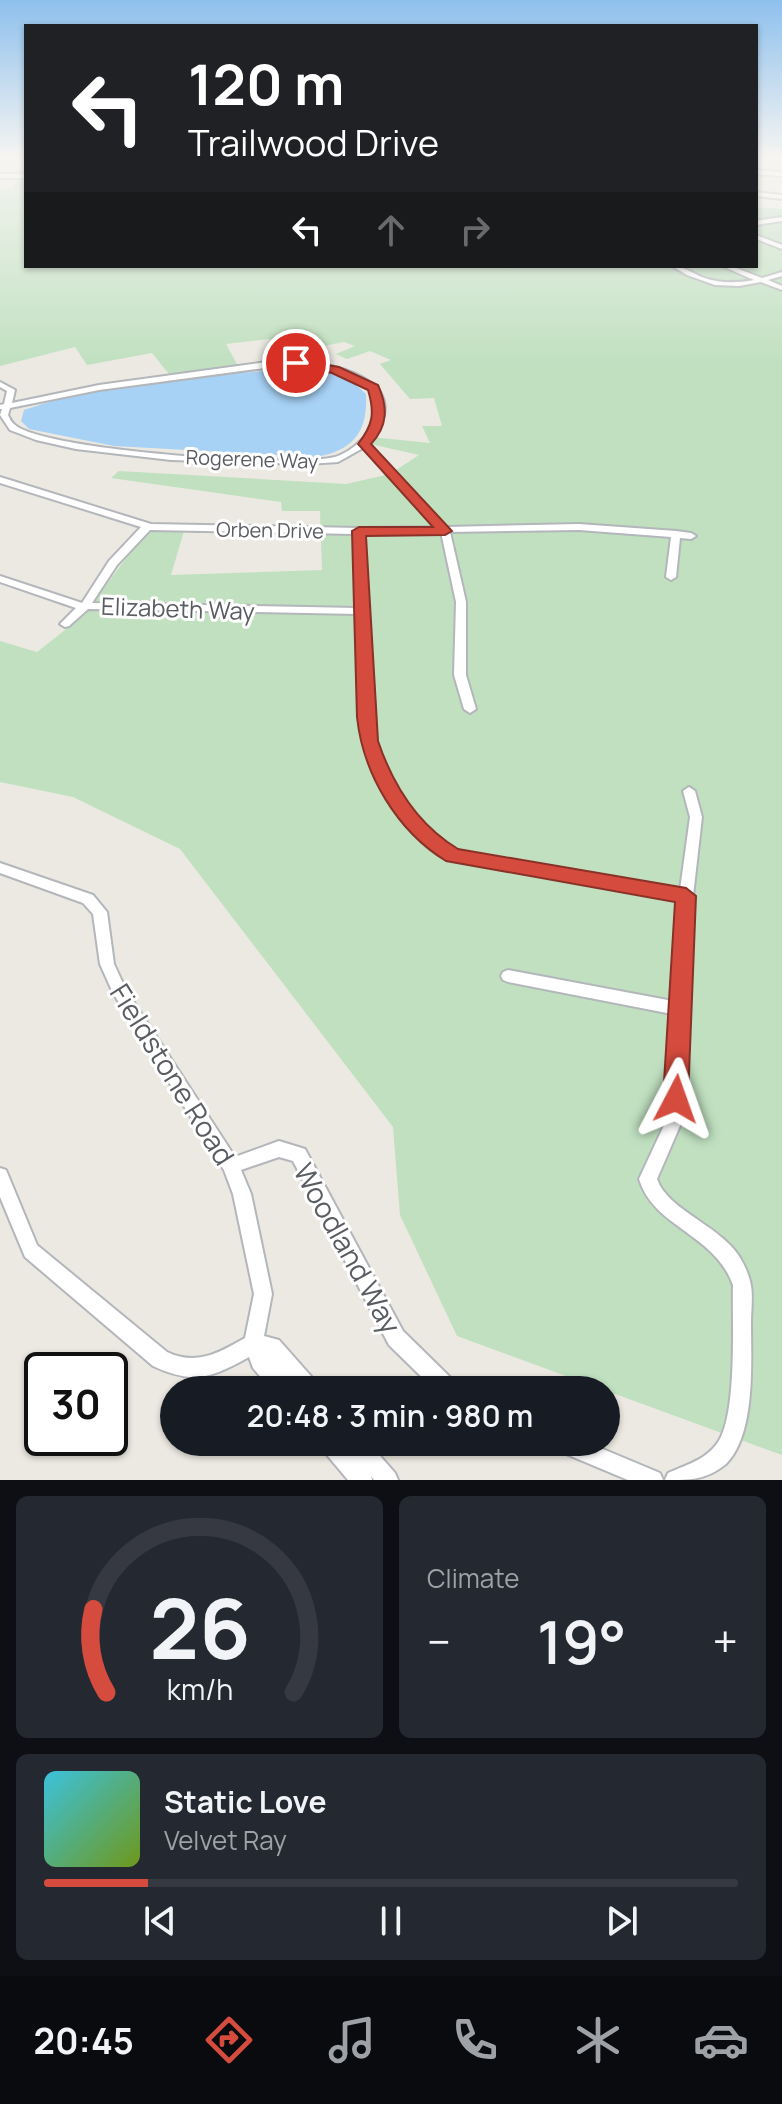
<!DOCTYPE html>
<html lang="en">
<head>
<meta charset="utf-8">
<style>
  :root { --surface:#171b24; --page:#242831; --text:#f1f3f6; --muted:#9ea1a6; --line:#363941; --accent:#d54b3d }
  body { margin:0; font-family:Manrope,sans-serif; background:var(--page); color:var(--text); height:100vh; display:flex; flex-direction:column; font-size:30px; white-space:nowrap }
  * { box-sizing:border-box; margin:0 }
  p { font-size:26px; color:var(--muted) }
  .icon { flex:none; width:44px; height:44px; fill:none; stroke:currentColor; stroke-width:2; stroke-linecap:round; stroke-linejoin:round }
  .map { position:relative; height:1480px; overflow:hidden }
  .panel { display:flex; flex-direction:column; gap:16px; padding:16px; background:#0d0f14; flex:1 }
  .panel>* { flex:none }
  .banner { position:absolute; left:24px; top:24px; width:734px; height:244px; border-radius:0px; box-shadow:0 2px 6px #0004; background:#202124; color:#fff; overflow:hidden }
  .speed { position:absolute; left:24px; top:1352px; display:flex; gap:16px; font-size:40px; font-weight:700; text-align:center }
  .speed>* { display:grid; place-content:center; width:104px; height:104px; border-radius:50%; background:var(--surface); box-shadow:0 2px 6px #0004; line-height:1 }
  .speed .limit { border:4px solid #111; border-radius:12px; background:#fff; color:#111 }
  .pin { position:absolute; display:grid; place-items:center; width:68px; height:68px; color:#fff; margin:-34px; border:4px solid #fff; border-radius:50%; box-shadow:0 2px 8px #0007 }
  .me { position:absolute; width:88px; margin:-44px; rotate:4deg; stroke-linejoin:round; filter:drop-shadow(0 0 6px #0008) }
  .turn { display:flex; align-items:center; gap:28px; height:168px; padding:0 32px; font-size:36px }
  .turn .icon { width:104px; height:104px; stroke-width:2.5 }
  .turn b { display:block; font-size:56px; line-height:68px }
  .lanes { display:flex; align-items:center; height:76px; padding:0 32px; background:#0003; justify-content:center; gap:40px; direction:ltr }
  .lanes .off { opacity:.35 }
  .big { font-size:60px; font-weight:600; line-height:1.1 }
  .panel .tile { flex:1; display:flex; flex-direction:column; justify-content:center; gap:12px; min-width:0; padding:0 28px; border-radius:12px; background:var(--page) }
  .panel .dial { align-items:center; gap:0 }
  .dial svg { height:208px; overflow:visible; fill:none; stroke:var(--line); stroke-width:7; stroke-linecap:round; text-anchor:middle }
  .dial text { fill:var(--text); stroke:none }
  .song { display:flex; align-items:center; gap:24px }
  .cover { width:96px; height:96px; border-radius:12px; background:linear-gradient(135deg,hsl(190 70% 55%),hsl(80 70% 35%)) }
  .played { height:8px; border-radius:4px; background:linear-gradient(90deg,var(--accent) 15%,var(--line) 15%) }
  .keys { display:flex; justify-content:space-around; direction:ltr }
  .heat { display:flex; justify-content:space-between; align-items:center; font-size:44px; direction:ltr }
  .panel .tiles { flex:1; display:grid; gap:16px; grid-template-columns:1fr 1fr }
  .tile:last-child { grid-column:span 2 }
  .trip { position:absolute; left:160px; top:1376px; width:460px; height:80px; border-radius:40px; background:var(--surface); box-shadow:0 2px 6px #0004; font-weight:600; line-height:80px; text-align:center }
  .dock { display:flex; height:128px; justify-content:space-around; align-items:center; background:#090b0e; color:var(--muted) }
  .dock .icon { width:56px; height:56px }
  .dock .active { color:var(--accent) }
  .dock b { font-size:36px; color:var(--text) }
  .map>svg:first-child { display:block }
</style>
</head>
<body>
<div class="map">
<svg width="782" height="1480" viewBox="0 0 782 1480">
  <rect width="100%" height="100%" fill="#ebe9e1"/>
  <polygon fill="#c0e0c0" points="26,169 26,266 756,266 756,207 782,209 782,1455 457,1336 400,1215 393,1127 180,849 73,797 0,782 0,641 37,652 83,616 147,530 184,531 171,575 322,570 320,511 282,511 281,502 111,478 119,471 346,484 390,474 419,455 366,443 371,437 430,443 422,426 442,426 434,398 410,399 380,364 391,360 370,351 347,359 336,354 355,346 344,342 294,352 295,361 275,363 270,339 226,344 238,366 169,374 152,353 87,365 75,347 0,366 0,190 13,188 19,177 0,173"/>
  <path fill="#a7d1f5" d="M 297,368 C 321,370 349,376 366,394 C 368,432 353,451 315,457 L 114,446 L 29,429 L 21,421 L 24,410 C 111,380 206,377 297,368 Z"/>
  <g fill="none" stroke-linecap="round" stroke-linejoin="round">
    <defs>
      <g id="minor">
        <polygon points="756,170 782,172 782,176 756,174"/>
        <polygon points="756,192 782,195 782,199 756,196"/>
        <polygon points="782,217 782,221 756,225 756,221"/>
        <polygon points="756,235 782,245 782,249 756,239"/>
        <path d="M 672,266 C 683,266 692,273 702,277 C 720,284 737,283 754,280 L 722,266 L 731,266 L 762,278 L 782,272 L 782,276 L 768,280 L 782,286 L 782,290 L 761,282 L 739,286 L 715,285 L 687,275 Z"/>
        <path d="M 297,361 C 344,364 418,385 368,443 L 446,527 L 579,524 L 676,531 L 691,533 L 696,536 L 691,539 L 680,538 L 676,577 L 671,580 L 666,577 L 671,537 L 579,530 L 450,532 L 466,602 L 466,675 L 476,709 L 470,713 L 464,709 L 454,675 L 456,602 L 441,532 L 364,534 C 367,583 369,633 372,683 C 373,702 371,726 376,744 C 390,789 419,826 457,852 L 680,890 L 690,817 L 683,791 L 689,787 L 695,791 L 702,817 L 693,896 L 682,1121 L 657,1179 C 668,1212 725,1226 743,1263 C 746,1269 750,1278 751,1286 C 753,1297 751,1311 751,1322 C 751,1362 756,1434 726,1464 C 706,1480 691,1480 665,1480 L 668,1473 C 686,1465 703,1461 716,1445 C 738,1419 732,1321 733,1285 C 714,1233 654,1228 639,1179 L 666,1121 L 672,1014 L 508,982 L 503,980 L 501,976 L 503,972 L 508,970 L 673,1001 L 679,900 L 453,861 C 417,847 368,777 363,739 C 361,727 362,714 361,701 C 360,672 359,643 358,614 L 88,609 L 69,626 L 65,627 L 60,624 L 76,608 L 0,582 L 0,576 L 82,603 L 109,561 L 141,527 L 0,483 L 0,477 L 151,524 L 359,528 L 436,527 L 363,448 L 338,462 L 308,464 L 171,460 L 76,449 L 36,440 L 10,430 L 0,415 L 2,409 L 0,409 L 0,405 L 4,404 L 7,391 L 0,387 L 0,382 L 15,390 L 12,403 L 99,385 L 267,362 ZM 287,365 C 320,365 406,379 369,432 C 361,442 348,453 335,457 C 293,468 46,451 15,425 C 11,422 10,419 8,415 L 10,408 L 99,390 ZM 150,530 L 354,534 L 357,608 L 92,603 L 117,565 Z"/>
        <path d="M 0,863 L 93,895 L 107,912 L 114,964 L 126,990 L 235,1157 L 279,1141 L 305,1149 L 403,1331 L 456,1383 L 459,1390 L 435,1390 L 389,1345 L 293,1161 L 279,1157 L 241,1170 L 251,1194 L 272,1294 L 264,1336 L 279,1340 L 317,1383 L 320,1390 L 297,1390 L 293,1385 L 295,1390 L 272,1390 L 253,1368 L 249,1357 C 211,1378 194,1385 153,1366 L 25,1257 L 0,1197 L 0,1168 L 6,1170 L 37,1245 L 167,1352 C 196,1366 219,1353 245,1338 L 254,1294 L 233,1194 L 224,1170 L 113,993 L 100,964 L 93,914 L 83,903 L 0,873 Z"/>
        <polygon points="319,1442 342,1442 347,1447 345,1442 368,1442 395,1473 398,1480 374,1480 371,1476 372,1480 348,1480 322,1449"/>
        <polygon points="551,1442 586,1442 660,1473 663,1480 628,1480 554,1449"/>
      </g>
      <rect id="tertiary" x="0" y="174" width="26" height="4"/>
    </defs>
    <use href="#minor" stroke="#b3b6ba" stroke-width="4"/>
    <use href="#tertiary" stroke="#b3b6ba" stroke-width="4"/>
    <use href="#minor" fill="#fff" fill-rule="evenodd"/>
    <use href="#tertiary" fill="#fff" fill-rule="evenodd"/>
  </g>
  <linearGradient id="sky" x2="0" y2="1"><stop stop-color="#8ec0ed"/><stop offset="0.43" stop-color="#f6f5f2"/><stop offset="1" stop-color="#f6f5f2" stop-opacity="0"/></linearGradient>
  <rect width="782" height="366" fill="url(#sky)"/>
  <path fill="#d54b3d" stroke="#8a3128" stroke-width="2" d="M 296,360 L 339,367 L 378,385 C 388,407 388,426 371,444 L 452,531 L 445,535 L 366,536 L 378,741 C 393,785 418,825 458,849 L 686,888 L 696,896 L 688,1099 L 684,1107 L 676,1110 L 667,1107 L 663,1099 L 675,902 L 446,861 C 397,831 363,774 357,717 L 352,531 L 359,527 L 433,527 L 358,444 C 373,425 375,413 368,390 L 332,373 L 292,366 Z"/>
  <g text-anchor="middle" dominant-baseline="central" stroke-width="6" stroke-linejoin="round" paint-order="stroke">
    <g font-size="20" fill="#595c60" stroke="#fff">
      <text transform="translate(252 459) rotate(2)">Rogerene Way</text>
      <text transform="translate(270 530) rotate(1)">Orben Drive</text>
    </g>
    <g font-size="24" fill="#595c60" stroke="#fff">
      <text transform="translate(178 608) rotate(2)">Elizabeth Way</text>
    </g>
    <g font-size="28" fill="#595c60" stroke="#fff">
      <text transform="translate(173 1074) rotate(58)">Fieldstone Road</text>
      <text transform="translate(348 1248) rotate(61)">Woodland Way</text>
    </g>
  </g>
</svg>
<div class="speed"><div class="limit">30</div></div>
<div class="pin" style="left:296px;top:363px;background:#d93025"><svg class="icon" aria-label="arrive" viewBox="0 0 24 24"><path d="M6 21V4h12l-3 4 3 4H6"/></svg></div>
<svg class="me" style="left:676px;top:1099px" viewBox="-20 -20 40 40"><path d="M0-17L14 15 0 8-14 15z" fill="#d54b3d" stroke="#fff" stroke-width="4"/></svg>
<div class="trip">20:48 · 3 min · 980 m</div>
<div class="banner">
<div class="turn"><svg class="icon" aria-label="left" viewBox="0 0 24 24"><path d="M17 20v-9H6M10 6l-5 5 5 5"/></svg><div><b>120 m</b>Trailwood Drive</div></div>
<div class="lanes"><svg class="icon" aria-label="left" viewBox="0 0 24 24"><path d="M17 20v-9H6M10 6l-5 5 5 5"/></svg><svg class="icon off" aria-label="ahead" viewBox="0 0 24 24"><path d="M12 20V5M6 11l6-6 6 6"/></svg><svg class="icon off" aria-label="right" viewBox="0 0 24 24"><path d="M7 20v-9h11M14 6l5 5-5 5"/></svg></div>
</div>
</div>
<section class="panel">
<div class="tiles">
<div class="tile dial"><svg viewBox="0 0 100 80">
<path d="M14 69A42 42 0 1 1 86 69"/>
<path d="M14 69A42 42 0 0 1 9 37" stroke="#d54b3d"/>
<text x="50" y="56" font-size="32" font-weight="700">26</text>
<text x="50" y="72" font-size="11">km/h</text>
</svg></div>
<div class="tile"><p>Climate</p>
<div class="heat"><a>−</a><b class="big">19°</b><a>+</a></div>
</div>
<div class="tile">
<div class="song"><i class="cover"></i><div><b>Static Love</b><p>Velvet Ray</p></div></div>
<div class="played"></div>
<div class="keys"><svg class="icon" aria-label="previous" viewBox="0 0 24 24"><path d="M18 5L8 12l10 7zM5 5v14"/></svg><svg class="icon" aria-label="pause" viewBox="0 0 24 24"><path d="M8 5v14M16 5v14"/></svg><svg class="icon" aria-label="next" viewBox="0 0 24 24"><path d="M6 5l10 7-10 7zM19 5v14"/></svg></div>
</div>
</div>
</section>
<nav class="dock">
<b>20:45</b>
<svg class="icon active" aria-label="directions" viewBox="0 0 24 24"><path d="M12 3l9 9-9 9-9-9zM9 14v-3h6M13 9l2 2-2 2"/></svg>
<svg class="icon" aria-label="music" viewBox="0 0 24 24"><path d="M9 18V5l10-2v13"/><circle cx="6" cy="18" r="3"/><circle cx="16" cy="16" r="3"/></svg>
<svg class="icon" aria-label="phone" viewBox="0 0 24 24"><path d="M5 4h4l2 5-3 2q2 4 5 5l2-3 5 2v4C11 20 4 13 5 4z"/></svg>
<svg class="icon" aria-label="climate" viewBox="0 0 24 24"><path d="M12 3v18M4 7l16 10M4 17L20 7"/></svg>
<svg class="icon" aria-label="car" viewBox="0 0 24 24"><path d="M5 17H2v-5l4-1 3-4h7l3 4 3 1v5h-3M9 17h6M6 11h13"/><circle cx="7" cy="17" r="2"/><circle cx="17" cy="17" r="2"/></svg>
</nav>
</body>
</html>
